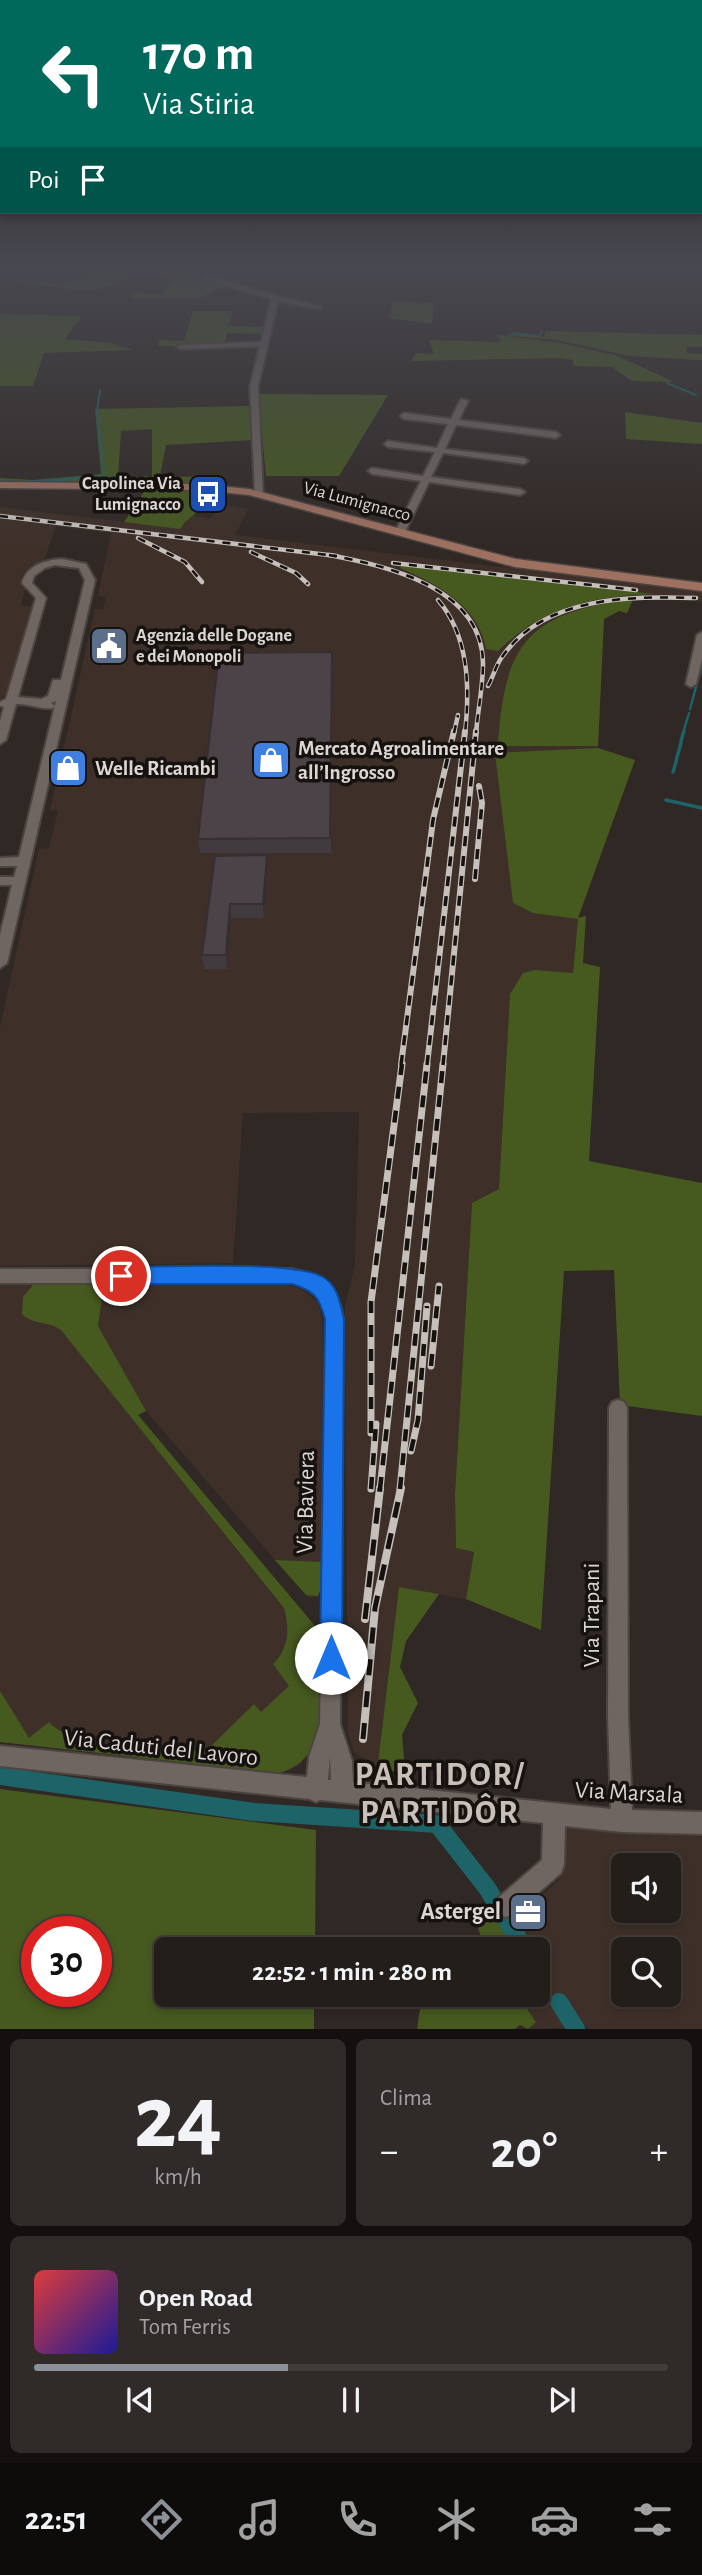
<!DOCTYPE html>
<html lang="it">
<head>
<meta charset="utf-8">
<style>
  :root { --surface:#241e1b; --page:#302b28; --text:#f1f3f6; --muted:#a3a2a3; --line:#413c3a; --accent:#8c9099 }
  body { margin:0; font-family:"Alegreya Sans",sans-serif; background:var(--page); color:var(--text); height:100vh; display:flex; flex-direction:column; font-size:26px; white-space:nowrap }
  * { box-sizing:border-box; margin:0 }
  p { font-size:23px; color:var(--muted) }
  .icon { flex:none; width:38px; height:38px; fill:none; stroke:currentColor; stroke-width:2; stroke-linecap:round; stroke-linejoin:round }
  .map { position:relative; height:2029px; overflow:hidden }
  .sheet { display:flex; flex-direction:column; gap:10px; padding:10px; background:#14100f; flex:1 }
  .sheet>* { flex:none }
  .banner { position:absolute; left:0px; top:0px; width:704px; height:214px; box-shadow:0 4px 10px #0003,0 0 0 2px var(--line); background:#00695c; color:#fff; overflow:hidden }
  .controls { position:absolute; left:611px; top:1853px; display:grid; gap:14px }
  .controls a { display:grid; place-items:center; width:70px; height:70px; border-radius:10px; background:var(--surface); box-shadow:0 4px 10px #0003,0 0 0 2px var(--line); font-size:35px }
  .speed { position:absolute; left:21px; top:1916px; display:flex; gap:14px; font-size:35px; font-weight:700; text-align:center }
  .speed>* { display:grid; place-content:center; width:91px; height:91px; border-radius:50%; background:var(--surface); box-shadow:0 4px 10px #0003,0 0 0 2px var(--line); line-height:1 }
  .speed .limit { border:10px solid #d22; background:#fff; color:#111 }
  .pin { position:absolute; display:grid; place-items:center; width:60px; height:60px; color:#fff; margin:-30px; border:4px solid #fff; border-radius:50%; box-shadow:0 2px 7px #0007 }
  .me { position:absolute; width:77px; margin:-38px; rotate:0deg; stroke-linejoin:round; filter:drop-shadow(0 0 5px #0008) }
  .turn { display:flex; align-items:center; gap:24px; height:147px; padding:0 28px; font-size:32px }
  .turn .icon { width:91px; height:91px; stroke-width:2.5 }
  .turn b { display:block; font-size:49px; line-height:60px }
  .then { display:flex; align-items:center; height:66px; padding:0 28px; background:#0003; gap:14px; font-size:26px }
  .big { font-size:52px; font-weight:700; line-height:1.1 }
  .sheet .tile { flex:1; display:flex; flex-direction:column; justify-content:center; gap:10px; min-width:0; padding:0 24px; border-radius:10px; background:var(--page) }
  .sheet .dial { align-items:center; gap:0 }
  .dial b { font-size:91px; line-height:1 }
  .song { display:flex; align-items:center; gap:21px }
  .cover { width:84px; height:84px; border-radius:10px; background:linear-gradient(135deg,hsl(0 70% 55%),hsl(240 70% 35%)) }
  .played { height:7px; border-radius:4px; background:linear-gradient(90deg,var(--accent) 40%,var(--line) 40%) }
  .keys { display:flex; justify-content:space-around; direction:ltr }
  .heat { display:flex; justify-content:space-between; align-items:center; font-size:38px; direction:ltr }
  .sheet .tiles { flex:1; display:grid; gap:10px; grid-template-columns:1fr 1fr }
  .tile:last-child { grid-column:span 2 }
  .trip { position:absolute; left:154px; top:1937px; width:396px; height:70px; border-radius:10px; background:var(--surface); box-shadow:0 4px 10px #0003,0 0 0 2px var(--line); font-weight:700; line-height:70px; text-align:center }
  .tabs { display:flex; height:112px; justify-content:space-around; align-items:center; background:#0e0c0b; color:var(--muted) }
  .tabs .icon { width:49px; height:49px }
  .tabs .current { color:var(--accent) }
  .tabs b { font-size:32px; color:var(--text) }
  .map>svg:first-child { display:block }
</style>
</head>
<body>
<div class="map">
<svg width="702" height="2029" viewBox="0 0 702 2029">
  <rect width="100%" height="100%" fill="#302824"/>
  <g fill="#3e3029" fill-rule="evenodd">
    <polygon points="137,503 210,519 221,504 248,509 235,535 702,591 702,601 634,599 627,613 619,611 604,619 598,748 635,760 578,919 573,973 535,970 510,994 499,1190 472,1203 455,1494 456,1547 474,1552 466,1599 399,1587 377,1771 354,1752 348,1733 345,1307 355,1264 359,1112 243,1113 233,1263 0,1266 0,1026 39,849 49,848 58,811 50,810 95,609 103,609 106,597 98,596 111,533 56,526 44,561 29,567 21,576 21,586 25,590 21,606 32,606 7,691 0,700 0,507 124,522"/>
    <polygon points="0,1284 56,1285 151,1433 321,1633 302,1763 291,1770 279,1773 0,1742"/>
    <polygon points="104,1285 287,1285 301,1289 318,1302 323,1325 322,1586 318,1596 310,1598 303,1592 146,1411 98,1326"/>
    <path d="M 563,1828 L 702,1837 L 702,2029 L 589,2029 L 568,2009 L 559,1995 L 554,2001 L 570,2028 L 528,2029 L 536,2021 L 518,1995 L 537,1995 L 537,1950 L 529,1949 L 511,1920 L 557,1882 L 564,1867 ZM 623,1866 L 668,1866 L 668,1911 L 623,1911 ZM 623,1950 L 668,1950 L 668,1995 L 623,1995 Z"/>
  </g>
  <g fill="#46591f" fill-rule="evenodd">
    <path d="M 164,266 L 228,284 L 197,299 L 130,298 L 134,292 L 163,295 L 174,278 L 128,274 C 102,303 45,284 11,280 L 31,276 L 61,286 L 110,267 Z"/>
    <polygon points="393,301 434,303 432,324 389,318"/>
    <polygon points="193,311 233,311 229,326 264,327 262,334 227,333 224,345 158,346 159,340 184,341"/>
    <polygon points="0,314 82,316 65,339 110,343 132,350 44,353 33,386 0,386"/>
    <polygon points="546,331 702,335 702,347 686,347 687,353 702,354 702,360 630,356 557,340 511,336 514,333 544,337"/>
    <polygon points="496,335 561,343 618,356 674,382 632,381 612,367 574,366 573,360 561,358 411,361 416,353 434,354 429,340 499,342 501,339"/>
    <polygon points="258,394 388,395 339,476 266,476"/>
    <path d="M 250,406 L 253,440 L 166,445 L 160,476 L 202,477 L 200,486 L 0,483 L 0,478 L 34,480 L 101,474 L 95,409 ZM 152,429 L 152,476 L 118,478 L 121,431 Z"/>
    <polygon points="625,412 702,423 702,444 626,439"/>
    <path d="M 145,490 L 195,490 L 194,495 L 212,498 C 201,512 189,515 180,529 L 124,522 Z"/>
    <path d="M 401,566 L 654,594 C 593,596 542,607 498,651 L 486,649 C 479,606 437,584 400,568 Z"/>
    <path d="M 633,599 L 627,613 L 619,611 L 604,619 L 598,746 L 498,746 C 504,642 529,613 633,599 Z"/>
    <polygon points="598,748 635,760 578,918 586,916 583,963 600,967 589,1161 702,1183 702,1416 620,1405 614,1270 564,1271 541,1630 466,1599 474,1552 456,1548 455,1494 472,1203 499,1189 510,994 523,973 535,970 573,973 578,919 533,913 513,903 495,753"/>
    <path d="M 33,1285 L 104,1285 L 98,1326 L 146,1411 L 138,1415 L 321,1633 L 319,1736 C 309,1756 300,1767 279,1773 L 0,1742 L 0,1691 L 29,1738 L 49,1722 C 70,1747 161,1759 189,1743 L 200,1757 L 254,1704 L 261,1712 L 289,1686 L 273,1664 C 289,1648 290,1629 284,1608 L 61,1330 C 49,1321 33,1325 22,1314 L 23,1297 Z"/>
    <polygon points="275,1560 322,1562 322,1586 318,1596 306,1595"/>
    <polygon points="399,1587 439,1594 406,1641 400,1667 418,1703 402,1735 405,1771 377,1771"/>
    <path d="M 0,1789 L 316,1830 L 315,1949 L 166,1950 L 166,1995 L 314,1995 L 314,2029 L 0,2029 ZM 96,1932 L 96,1992 L 37,1992 L 37,1932 Z"/>
    <polygon points="490,1908 515,1949 475,1949 483,1946 476,1919"/>
    <polygon points="422,1995 518,1995 536,2022 528,2029 520,2025 515,2029 417,2029"/>
  </g>
  <g fill="none" stroke-linecap="round" stroke-linejoin="round">
    <g stroke="#1d6368" stroke-width="2">
      <polyline points="509,336 513,333 539,336 542,331"/>
      <polyline points="667,383 696,395"/>
      <polyline points="100,390 97,411 104,472"/>
    </g>
    <g stroke="#1d6368" stroke-width="2.5">
      <polyline points="112,477 116,477"/>
      <polyline points="0,481 15,482"/>
      <polyline points="23,482 105,477 104,470"/>
      <polyline points="690,709 702,665"/>
      <polyline points="683,733 689,713"/>
    </g>
    <g stroke="#1d6368" stroke-width="3.5">
      <polyline points="681,741 684,731"/>
      <polyline points="676,761 681,743"/>
      <polyline points="673,772 676,762"/>
      <polyline points="666,800 702,808"/>
    </g>
    <g stroke="#1d6368" stroke-width="18">
      <polyline points="0,1776 254,1812 437,1824 487,1888 525,1950"/>
      <polyline points="559,2002 576,2029"/>
    </g>
    <defs>
      <g id="minor">
        <polygon points="204,274 277,296 322,307 318,309 278,301 258,386 263,496 255,494 250,386 260,346 181,349 177,347 181,345 261,342 271,299 201,278"/>
        <polygon points="461,399 468,401 459,420 556,432 560,435 556,438 456,425 445,449 524,458 528,461 524,464 443,453 431,477 520,489 525,492 520,495 429,482 405,532 397,534 395,532 421,481 372,474 368,471 372,468 423,476 435,452 388,447 384,444 388,441 437,448 448,424 404,419 400,416 404,413 451,419"/>
        <path d="M 62,559 L 86,564 L 95,580 L 7,963 L 0,968 L 0,935 L 12,885 L 0,885 L 0,877 L 14,877 L 17,866 L 0,866 L 0,858 L 19,857 L 56,701 L 51,703 L 55,706 L 53,708 C 41,710 29,703 16,704 L 6,740 L 0,744 L 0,721 L 4,707 L 0,706 L 0,702 L 6,699 L 36,598 L 22,583 C 27,565 45,560 62,559 ZM 55,565 L 79,568 L 85,580 L 61,680 L 53,680 L 48,696 L 41,699 L 18,697 L 46,598 L 32,583 L 34,576 L 45,568 Z"/>
        <polygon points="702,632 702,659 696,684 691,687 686,684 697,635"/>
        <path d="M 0,1269 L 292,1269 C 322,1275 339,1288 343,1319 L 340,1724 L 352,1761 L 353,1782 L 611,1809 L 608,1716 L 609,1408 L 612,1402 L 618,1400 L 624,1402 L 627,1408 L 628,1716 L 632,1810 L 702,1812 L 702,1834 L 622,1832 L 565,1826 L 564,1865 L 561,1873 L 514,1914 L 506,1917 L 498,1914 L 495,1906 L 498,1898 L 542,1860 L 543,1823 L 320,1800 L 316,1802 L 310,1799 L 0,1766 L 0,1746 L 307,1777 L 309,1757 L 320,1724 L 327,1319 C 324,1297 313,1288 292,1283 L 0,1283 ZM 330,1756 L 331,1780 L 328,1780 Z"/>
      </g>
      <polygon id="major" points="0,482 199,484 249,489 516,559 702,583 702,591 515,567 249,495 199,490 0,488"/>
    </defs>
    <use href="#minor" stroke="#4b4440" stroke-width="4"/>
    <use href="#major" stroke="#4b4440" stroke-width="3"/>
    <use href="#minor" fill="#6f6661" fill-rule="evenodd"/>
    <use href="#major" fill="#9e7060" fill-rule="evenodd"/>
    <defs>
      <g id="rail-far3">
        <polyline points="0,516 337,556"/>
        <polyline points="138,538 185,562 202,582"/>
        <polyline points="251,552 296,573 308,584"/>
        <path d="M 329,555 C 387,566 482,587 483,663 C 483,686 478,710 476,733"/>
        <polyline points="393,563 636,590"/>
        <path d="M 438,600 C 469,636 470,687 465,733"/>
        <path d="M 488,686 C 493,677 496,665 502,657 C 544,596 630,596 696,598"/>
        <polyline points="454,733 458,715"/>
      </g>
      <g id="rail-far2">
        <polyline points="475,879 482,803 479,786"/>
        <polyline points="401,1065 433,820 454,731"/>
        <polyline points="427,1065 465,731"/>
        <polyline points="443,1065 476,731"/>
      </g>
      <g id="rail-far1">
        <polyline points="431,1366 439,1286"/>
        <polyline points="371,1433 371,1302 402,1064"/>
        <polyline points="411,1451 418,1420 427,1306"/>
        <polyline points="371,1489 376,1424"/>
        <polyline points="380,1489 427,1064"/>
        <polyline points="400,1489 443,1064"/>
      </g>
      <g id="rail">
        <polyline points="365,1619 380,1488"/>
        <polyline points="363,1739 375,1608 401,1488"/>
      </g>
    </defs>
    <use href="#rail-far3" stroke="#c6c0bd" stroke-width="4.5"/>
    <use href="#rail-far2" stroke="#c6c0bd" stroke-width="6"/>
    <use href="#rail-far1" stroke="#c6c0bd" stroke-width="7"/>
    <use href="#rail" stroke="#c6c0bd" stroke-width="8"/>
    <use href="#rail-far3" stroke="#161210" stroke-width="2.5" stroke-dasharray="8" stroke-linecap="butt"/>
    <use href="#rail-far2" stroke="#161210" stroke-width="3.5" stroke-dasharray="10" stroke-linecap="butt"/>
    <use href="#rail-far1" stroke="#161210" stroke-width="4.5" stroke-dasharray="12" stroke-linecap="butt"/>
    <use href="#rail" stroke="#161210" stroke-width="5" stroke-dasharray="16" stroke-linecap="butt"/>
  </g>
  <g fill="#413a3e">
    <polygon points="332,652 331,853 200,853 198,839"/>
    <polygon points="215,856 267,869 264,918 231,918 227,969 204,969 202,955"/>
  </g>
  <g fill="#352f32">
    <polygon points="267,855 267,869 264,918 263,904"/>
    <polygon points="230,904 231,918 227,969 226,955"/>
  </g>
  <g fill="#4c4348" stroke="#352f32" stroke-width="2">
    <polygon points="332,652 330,838 198,839 219,653"/>
    <polygon points="267,855 263,904 230,904 226,955 202,955 215,856"/>
  </g>
  <linearGradient id="sky" x2="0" y2="1"><stop stop-color="#1a1614"/><stop offset="0.48" stop-color="#484850"/><stop offset="1" stop-color="#484850" stop-opacity="0"/></linearGradient>
  <rect width="702" height="550" fill="url(#sky)"/>
  <path fill="#1a73e8" stroke="#114b97" stroke-width="2" d="M 121,1267 C 161,1267 294,1260 323,1277 C 338,1286 340,1303 344,1319 L 342,1658 L 339,1666 L 331,1669 L 323,1666 L 320,1658 L 325,1319 C 319,1296 314,1291 292,1284 L 121,1284 L 114,1282 L 111,1276 L 114,1270 Z"/>
  <defs>
    <symbol id="bus-square" viewBox="-11 -11 22 22"><rect x="-9" y="-9" width="18" height="18" rx="4" fill="#1a4fb4" stroke="#161210"/><path d="M-5-6H5V4H4V6H2V4H-2V6H-4V4H-5ZM-3.5-4V0h7V-4ZM-3.5 1.2v1.5H-2V1.2ZM2 1.2v1.5H3.5V1.2Z" fill="#fff"/></symbol>
    <symbol id="civic-square" viewBox="-11 -11 22 22"><rect x="-9" y="-9" width="18" height="18" rx="4" fill="#5c6f8a" stroke="#161210"/><path d="M-.6-6.5H3V-4.5H.6V-3L4-1V1h2V6H-6V1h2V-1L-.6-3ZM-1.2 2.5V6h2.4V2.5Z" fill="#fff"/></symbol>
    <symbol id="shop-square" viewBox="-11 -11 22 22"><rect x="-9" y="-9" width="18" height="18" rx="4" fill="#3f7fe0" stroke="#161210"/><path d="M-5-2.5h2.3a2.7 3.5 0 0 1 5.4 0H5L5.5 6h-11ZM-1.5-2.5h3a1.5 2.3 0 0 0-3 0Z" fill="#fff"/></symbol>
    <symbol id="office-square" viewBox="-11 -11 22 22"><rect x="-9" y="-9" width="18" height="18" rx="4" fill="#5c6f8a" stroke="#161210"/><path d="M-6-3h4V-5.5h4V-3h4V5H-6ZM-1-4.5V-3h2v-1.5ZM-6 0V1H6V0Z" fill="#fff"/></symbol>
  </defs>
  <g fill-rule="evenodd">
    <use href="#bus-square" x="186" y="472" width="44" height="44"/>
    <use href="#civic-square" x="87" y="624" width="44" height="44"/>
    <use href="#shop-square" x="249" y="738" width="44" height="44"/>
    <use href="#shop-square" x="46" y="746" width="44" height="44"/>
    <use href="#office-square" x="506" y="1890" width="44" height="44"/>
  </g>
  <g text-anchor="middle" dominant-baseline="central" stroke-width="7" stroke-linejoin="round" paint-order="stroke">
    <g font-size="18" font-weight="bold" fill="#dcd6d3" stroke="#161210" text-anchor="end">
      <text x="181" y="484">Capolinea Via<tspan x="181" dy="21">Lumignacco</tspan></text>
      <text x="136" y="636" text-anchor="start">Agenzia delle Dogane<tspan x="136" dy="21">e dei Monopoli</tspan></text>
    </g>
    <g font-size="18" fill="#dcd6d3" stroke="#161210">
      <text transform="translate(357 502) rotate(15)">Via Lumignacco</text>
    </g>
    <g font-size="21" font-weight="bold" fill="#dcd6d3" stroke="#161210" text-anchor="start">
      <text x="298" y="748">Mercato Agroalimentare<tspan x="298" dy="24">all’Ingrosso</tspan></text>
      <text x="95" y="768">Welle Ricambi</text>
    </g>
    <g font-size="24" fill="#dcd6d3" stroke="#161210">
      <text transform="translate(306 1502) rotate(-89)">Via Baviera</text>
      <text transform="translate(592 1615) rotate(-90)">Via Trapani</text>
      <text transform="translate(161 1748) rotate(6)">Via Caduti del Lavoro</text>
      <text transform="translate(629 1793) rotate(3)">Via Marsala</text>
    </g>
    <g font-size="24" font-weight="bold" fill="#dcd6d3" stroke="#161210" text-anchor="end">
      <text x="501" y="1912">Astergel</text>
    </g>
    <g font-size="33" font-weight="bold" letter-spacing="2" fill="#c9bfb9" stroke="#161210">
      <text x="440" y="1775">PARTIDOR/<tspan x="440" dy="38">PARTIDÔR</tspan></text>
    </g>
  </g>
</svg>
<div class="controls">
<a><svg class="icon" aria-label="sound" viewBox="0 0 24 24"><path d="M4 9h4l5-4v14l-5-4H4zM17 9q2 3 0 6"/></svg></a>
<a><svg class="icon" aria-label="search" viewBox="0 0 24 24"><circle cx="10" cy="10" r="6"/><path d="M15 15l6 6"/></svg></a>
</div>
<div class="speed"><div class="limit">30</div></div>
<div class="pin" style="left:121px;top:1276px;background:#d93025"><svg class="icon" aria-label="arrive" viewBox="0 0 24 24"><path d="M6 21V4h12l-3 4 3 4H6"/></svg></div>
<svg class="me" style="left:331px;top:1658px" viewBox="-20 -20 40 40"><circle r="19" fill="#fff"/><path d="M0-13L10 11 0 6-10 11z" fill="#1a73e8"/></svg>
<div class="trip">22:52 · 1 min · 280 m</div>
<div class="banner">
<div class="turn"><svg class="icon" aria-label="left" viewBox="0 0 24 24"><path d="M17 20v-9H6M10 6l-5 5 5 5"/></svg><div><b>170 m</b>Via Stiria</div></div>
<div class="then">Poi<svg class="icon" aria-label="arrive" viewBox="0 0 24 24"><path d="M6 21V4h12l-3 4 3 4H6"/></svg></div>
</div>
</div>
<section class="sheet">
<div class="tiles">
<div class="tile dial"><b>24</b><p>km/h</p></div>
<div class="tile"><p>Clima</p>
<div class="heat"><a>−</a><b class="big">20°</b><a>+</a></div>
</div>
<div class="tile">
<div class="song"><i class="cover"></i><div><b>Open Road</b><p>Tom Ferris</p></div></div>
<div class="played"></div>
<div class="keys"><svg class="icon" aria-label="previous" viewBox="0 0 24 24"><path d="M18 5L8 12l10 7zM5 5v14"/></svg><svg class="icon" aria-label="pause" viewBox="0 0 24 24"><path d="M8 5v14M16 5v14"/></svg><svg class="icon" aria-label="next" viewBox="0 0 24 24"><path d="M6 5l10 7-10 7zM19 5v14"/></svg></div>
</div>
</div>
</section>
<nav class="tabs">
<b>22:51</b>
<svg class="icon current" aria-label="directions" viewBox="0 0 24 24"><path d="M12 3l9 9-9 9-9-9zM9 14v-3h6M13 9l2 2-2 2"/></svg>
<svg class="icon" aria-label="music" viewBox="0 0 24 24"><path d="M9 18V5l10-2v13"/><circle cx="6" cy="18" r="3"/><circle cx="16" cy="16" r="3"/></svg>
<svg class="icon" aria-label="phone" viewBox="0 0 24 24"><path d="M5 4h4l2 5-3 2q2 4 5 5l2-3 5 2v4C11 20 4 13 5 4z"/></svg>
<svg class="icon" aria-label="climate" viewBox="0 0 24 24"><path d="M12 3v18M4 7l16 10M4 17L20 7"/></svg>
<svg class="icon" aria-label="car" viewBox="0 0 24 24"><path d="M5 17H2v-5l4-1 3-4h7l3 4 3 1v5h-3M9 17h6M6 11h13"/><circle cx="7" cy="17" r="2"/><circle cx="17" cy="17" r="2"/></svg>
<svg class="icon" aria-label="filters" viewBox="0 0 24 24"><path d="M4 7h16M4 17h16"/><circle cx="9" cy="7" r="2"/><circle cx="15" cy="17" r="2"/></svg>
</nav>
</body>
</html>
